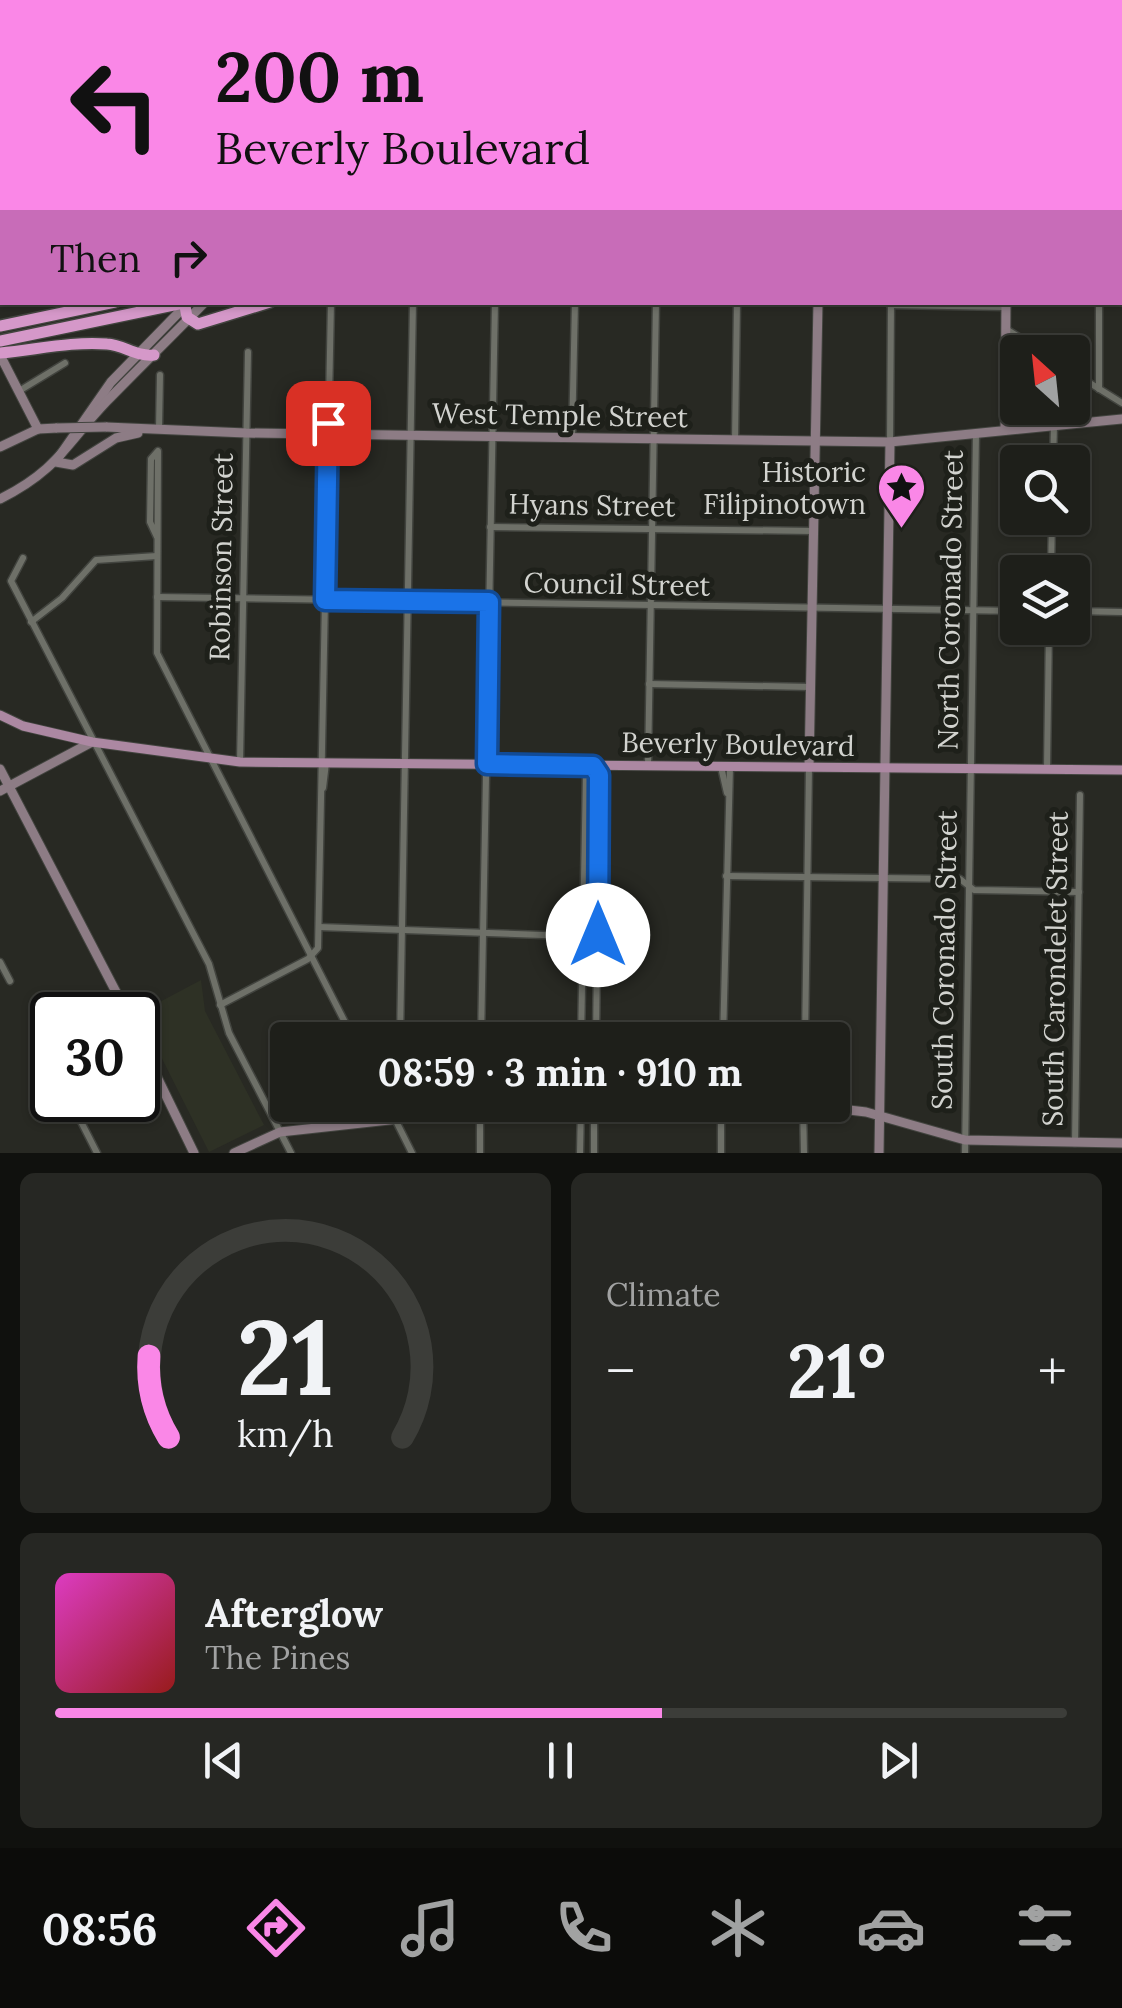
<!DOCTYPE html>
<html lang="en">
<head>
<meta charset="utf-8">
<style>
  :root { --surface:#1e1f1a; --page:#262723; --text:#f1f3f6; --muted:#a1a2a2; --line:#3c3d39; --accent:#fa87e7 }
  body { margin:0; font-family:Lora,serif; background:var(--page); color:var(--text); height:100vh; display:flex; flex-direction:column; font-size:38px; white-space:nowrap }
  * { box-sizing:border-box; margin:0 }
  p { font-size:32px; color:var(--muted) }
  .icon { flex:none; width:55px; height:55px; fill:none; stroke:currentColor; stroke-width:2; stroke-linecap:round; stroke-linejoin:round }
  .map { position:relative; height:1153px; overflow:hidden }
  .drawer { display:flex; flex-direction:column; gap:20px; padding:20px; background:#10110e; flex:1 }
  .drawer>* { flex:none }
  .hud { position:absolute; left:0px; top:0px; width:1122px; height:305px; box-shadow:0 2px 8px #0004,0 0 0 2px var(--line); background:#fa87e7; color:#111; overflow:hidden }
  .needle { width:65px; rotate:333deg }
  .tools { position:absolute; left:1000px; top:335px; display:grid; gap:20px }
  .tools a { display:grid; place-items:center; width:90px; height:90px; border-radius:10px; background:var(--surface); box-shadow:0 2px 8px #0004,0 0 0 2px var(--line); font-size:50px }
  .speed { position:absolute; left:30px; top:992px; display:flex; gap:20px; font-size:50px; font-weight:700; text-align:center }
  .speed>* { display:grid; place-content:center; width:130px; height:130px; border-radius:50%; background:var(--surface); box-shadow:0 2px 8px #0004,0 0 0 2px var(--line); line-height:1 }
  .speed .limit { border:5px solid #111; border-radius:15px; background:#fff; color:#111 }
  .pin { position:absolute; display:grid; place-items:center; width:85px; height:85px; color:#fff; margin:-42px; border-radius:20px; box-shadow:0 5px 15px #0006 }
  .me { position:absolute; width:110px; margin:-55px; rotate:0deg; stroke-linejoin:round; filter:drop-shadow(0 0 8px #0008) }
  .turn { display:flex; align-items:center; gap:35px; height:210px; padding:0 50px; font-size:45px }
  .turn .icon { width:130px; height:130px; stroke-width:2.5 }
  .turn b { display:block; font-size:70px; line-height:85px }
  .then { display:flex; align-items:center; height:95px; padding:0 50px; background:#0003; gap:20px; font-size:38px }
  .big { font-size:75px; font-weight:700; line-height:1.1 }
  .drawer .widget { flex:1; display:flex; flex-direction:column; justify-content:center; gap:15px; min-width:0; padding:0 35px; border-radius:15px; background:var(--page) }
  .drawer .dial { align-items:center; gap:0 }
  .dial svg { height:260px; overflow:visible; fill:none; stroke:var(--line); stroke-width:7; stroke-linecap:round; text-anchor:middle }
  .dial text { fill:var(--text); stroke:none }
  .song { display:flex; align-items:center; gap:30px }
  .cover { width:120px; height:120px; border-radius:15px; background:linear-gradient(135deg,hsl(310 70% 55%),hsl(0 70% 35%)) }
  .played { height:10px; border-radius:5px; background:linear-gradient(90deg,var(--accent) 60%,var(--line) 60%) }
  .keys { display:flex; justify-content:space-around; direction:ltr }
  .heat { display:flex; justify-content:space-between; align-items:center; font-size:55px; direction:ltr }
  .drawer .tiles { flex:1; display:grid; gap:20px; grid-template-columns:1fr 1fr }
  .widget:last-child { grid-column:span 2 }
  .trip { position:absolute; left:270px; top:1022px; width:580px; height:100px; border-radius:10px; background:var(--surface); box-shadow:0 2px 8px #0004,0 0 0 2px var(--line); font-weight:700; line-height:100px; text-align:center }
  .tab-bar { display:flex; height:160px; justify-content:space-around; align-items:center; background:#0c0c0a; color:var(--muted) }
  .tab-bar .icon { width:70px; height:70px }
  .tab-bar .active { color:var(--accent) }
  .tab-bar b { font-size:45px; color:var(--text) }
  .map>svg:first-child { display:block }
</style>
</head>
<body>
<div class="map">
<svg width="1122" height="1153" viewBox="0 0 1122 1153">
  <rect width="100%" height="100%" fill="#282923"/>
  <polygon fill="#2e3125" points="201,980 205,1011 264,1125 209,1152 139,1013"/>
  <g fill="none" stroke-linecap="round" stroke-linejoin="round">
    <defs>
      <g id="street">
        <polyline points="548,0 548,2"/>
        <polyline points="729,0 729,2"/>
        <polyline points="913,0 914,2"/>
        <polyline points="1098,0 1098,2"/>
        <polyline points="68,2 68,0"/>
        <polyline points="166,2 166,0"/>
        <polyline points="254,2 254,0"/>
        <polyline points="338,2 338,0"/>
        <polyline points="457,2 457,0"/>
        <polyline points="640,2 640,0"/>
        <polyline points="0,183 2,183"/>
        <polyline points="0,259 2,259"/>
        <polyline points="890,305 1007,307"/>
        <polyline points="1006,329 1043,352"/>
        <polyline points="1072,372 1122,403"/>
        <polyline points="1099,389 1099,302"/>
        <polyline points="19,391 65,363"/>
        <polyline points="159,429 160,375"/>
        <polyline points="572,438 575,302"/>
        <polyline points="735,440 737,302"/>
        <polyline points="890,442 891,302"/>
        <polyline points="1053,462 1054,426"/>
        <polyline points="490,527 813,531"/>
        <polyline points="157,537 150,522 151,459 158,451 157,653 354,1040"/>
        <polyline points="23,558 11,581 209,964 229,1033 291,1153"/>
        <polyline points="1051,572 1052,518"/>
        <polyline points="157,597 1018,611"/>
        <polyline points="1072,611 1122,612"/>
        <polyline points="31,622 62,598 96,560 157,556"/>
        <polyline points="649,684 811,687"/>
        <polyline points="240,762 248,352"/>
        <polyline points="593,765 599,775 599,793 596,1040"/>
        <polyline points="648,766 656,302"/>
        <polyline points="721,767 727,793"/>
        <polyline points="1047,768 1049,628"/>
        <polyline points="323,788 326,763"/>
        <polyline points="726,876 960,879 974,890 1079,892"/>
        <polyline points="319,927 598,937"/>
        <polyline points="0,962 10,981"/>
        <polyline points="220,1005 308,959 318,948 331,302"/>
        <polyline points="400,1040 413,302"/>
        <polyline points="481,1040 495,302"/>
        <polyline points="581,1040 586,774 592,766"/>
        <polyline points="723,1040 730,767"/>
        <polyline points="805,1040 809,767"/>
        <polyline points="70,1100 97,1153"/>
        <polyline points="388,1105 412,1153"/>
        <polyline points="803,1106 804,1153"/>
        <polyline points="1075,1143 1080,795"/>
        <polyline points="480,1153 480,1105"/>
        <polyline points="580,1153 581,1105"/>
        <polyline points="594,1153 594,1109"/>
        <polyline points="721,1153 721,1106"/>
        <polyline points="965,1153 976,433"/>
      </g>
      <g id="secondary">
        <polyline points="389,2 390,0"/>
        <polyline points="821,2 821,0"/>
        <polyline points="1006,2 1006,0"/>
        <polyline points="0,96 2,96"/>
        <polyline points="0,355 38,429"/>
        <polyline points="106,427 246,433 890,442 1122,419"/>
        <polyline points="1005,430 1006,302"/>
        <polyline points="0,447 38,429 57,428"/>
        <polyline points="56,461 111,382 187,304"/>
        <polyline points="56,462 73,465 116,438 138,433"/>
        <path d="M 0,499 C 58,470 65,445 107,401 C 139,368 173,335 205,302"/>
        <polyline points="809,767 818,302"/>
        <polyline points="0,769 128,1015"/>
        <polyline points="0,791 92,742"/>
        <polyline points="138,1038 194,1153"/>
        <polyline points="234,1153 280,1132 480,1110 832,1108 866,1112 965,1140 1122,1143"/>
        <polyline points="879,1153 890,442"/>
      </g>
      <polyline id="primary" points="0,715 23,726 92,742 240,762 1122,770"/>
      <g id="highway">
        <polyline points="1120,188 1122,189"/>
        <polyline points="1120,203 1122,204"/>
        <polyline points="185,306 187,317 198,324 270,302"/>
        <polyline points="0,326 115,302"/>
        <polyline points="0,341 188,302"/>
        <path d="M 0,353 C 35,350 72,341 107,344 C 124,345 136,357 154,355"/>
      </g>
    </defs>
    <use href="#street" stroke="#42443f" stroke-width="9"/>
    <use href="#secondary" stroke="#42443f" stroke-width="11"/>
    <use href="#primary" stroke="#42443f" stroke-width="11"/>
    <use href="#highway" stroke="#42443f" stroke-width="14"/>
    <use href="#street" stroke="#6e7068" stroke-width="6"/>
    <use href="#secondary" stroke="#8d7c85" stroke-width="9"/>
    <use href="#primary" stroke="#ac88a2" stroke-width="9"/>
    <use href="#highway" stroke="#d598c9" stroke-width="11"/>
    <defs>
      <polyline id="secondary-bridge" points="57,428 106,427"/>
    </defs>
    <use href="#secondary-bridge" stroke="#42443f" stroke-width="11" stroke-linecap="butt"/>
    <use href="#secondary-bridge" stroke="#8d7c85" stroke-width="9"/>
  </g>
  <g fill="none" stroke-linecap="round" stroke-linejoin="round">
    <defs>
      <polyline id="route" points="328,423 325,600 489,602 487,764 593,766 599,775 598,935"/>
    </defs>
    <use href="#route" stroke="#114b97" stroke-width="25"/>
    <use href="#route" stroke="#1a73e8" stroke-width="18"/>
  </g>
  <defs>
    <symbol id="sight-pin" viewBox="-11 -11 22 30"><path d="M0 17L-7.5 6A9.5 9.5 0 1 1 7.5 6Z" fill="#fa87e7" stroke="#1e201a"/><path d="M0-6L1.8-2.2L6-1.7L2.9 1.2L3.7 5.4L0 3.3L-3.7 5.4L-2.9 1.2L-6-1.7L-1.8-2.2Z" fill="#111"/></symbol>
  </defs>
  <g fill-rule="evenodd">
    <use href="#sight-pin" x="874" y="460" width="55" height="75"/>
  </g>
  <g text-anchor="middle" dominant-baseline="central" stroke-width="10" stroke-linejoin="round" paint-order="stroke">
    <g font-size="28" fill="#d2d3cf" stroke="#1e201a">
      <text transform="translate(560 415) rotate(1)">West Temple Street</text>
      <text transform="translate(592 505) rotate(1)">Hyans Street</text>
      <text transform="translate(221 557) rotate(-89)">Robinson Street</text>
      <text transform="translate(617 584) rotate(1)">Council Street</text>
      <text transform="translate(950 600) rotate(-89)">North Coronado Street</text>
      <text transform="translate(738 744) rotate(1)">Beverly Boulevard</text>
      <text transform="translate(944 960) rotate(-89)">South Coronado Street</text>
      <text transform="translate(1055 969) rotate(-89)">South Carondelet Street</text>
    </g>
    <g font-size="28" fill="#d2d3cf" stroke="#1e201a" text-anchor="end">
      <text x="866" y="472">Historic<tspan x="866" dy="32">Filipinotown</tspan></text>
    </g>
  </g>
</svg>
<div class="tools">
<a><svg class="needle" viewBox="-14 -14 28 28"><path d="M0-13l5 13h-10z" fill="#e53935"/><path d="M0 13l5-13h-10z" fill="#a1a2a2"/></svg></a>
<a><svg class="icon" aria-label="search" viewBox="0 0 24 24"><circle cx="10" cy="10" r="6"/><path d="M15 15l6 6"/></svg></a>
<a><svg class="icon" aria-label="layers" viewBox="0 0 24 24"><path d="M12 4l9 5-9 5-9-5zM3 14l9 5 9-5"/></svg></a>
</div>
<div class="speed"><div class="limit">30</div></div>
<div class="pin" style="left:328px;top:423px;background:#d93025"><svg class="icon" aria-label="arrive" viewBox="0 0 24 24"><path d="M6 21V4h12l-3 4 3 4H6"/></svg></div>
<svg class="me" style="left:598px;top:935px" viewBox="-20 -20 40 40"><circle r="19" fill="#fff"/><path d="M0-13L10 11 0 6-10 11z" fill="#1a73e8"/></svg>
<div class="trip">08:59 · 3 min · 910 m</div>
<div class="hud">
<div class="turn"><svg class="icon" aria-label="left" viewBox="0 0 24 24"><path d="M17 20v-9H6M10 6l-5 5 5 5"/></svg><div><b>200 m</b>Beverly Boulevard</div></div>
<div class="then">Then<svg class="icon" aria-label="right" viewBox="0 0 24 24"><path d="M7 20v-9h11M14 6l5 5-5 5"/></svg></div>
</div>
</div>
<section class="drawer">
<div class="tiles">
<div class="widget dial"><svg viewBox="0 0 100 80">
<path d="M14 69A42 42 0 1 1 86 69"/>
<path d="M14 69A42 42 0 0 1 8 44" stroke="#fa87e7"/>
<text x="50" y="56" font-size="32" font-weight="700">21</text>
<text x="50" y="72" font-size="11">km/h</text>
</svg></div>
<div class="widget"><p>Climate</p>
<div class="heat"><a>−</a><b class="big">21°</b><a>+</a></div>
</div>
<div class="widget">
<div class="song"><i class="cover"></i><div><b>Afterglow</b><p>The Pines</p></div></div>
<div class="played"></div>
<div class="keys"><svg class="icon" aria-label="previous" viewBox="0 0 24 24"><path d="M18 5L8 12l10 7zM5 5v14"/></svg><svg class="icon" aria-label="pause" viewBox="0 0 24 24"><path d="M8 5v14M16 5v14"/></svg><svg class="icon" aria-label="next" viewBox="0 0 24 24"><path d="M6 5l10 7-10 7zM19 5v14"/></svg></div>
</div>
</div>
</section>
<nav class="tab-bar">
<b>08:56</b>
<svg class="icon active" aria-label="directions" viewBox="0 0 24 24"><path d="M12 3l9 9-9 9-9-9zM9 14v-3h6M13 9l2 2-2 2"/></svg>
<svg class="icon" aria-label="music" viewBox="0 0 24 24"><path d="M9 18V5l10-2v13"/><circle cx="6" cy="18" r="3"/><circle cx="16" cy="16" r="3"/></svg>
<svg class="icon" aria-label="phone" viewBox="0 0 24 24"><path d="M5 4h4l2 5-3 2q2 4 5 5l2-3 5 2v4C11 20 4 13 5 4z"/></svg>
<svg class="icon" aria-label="climate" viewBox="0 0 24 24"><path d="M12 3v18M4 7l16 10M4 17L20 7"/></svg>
<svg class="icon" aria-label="car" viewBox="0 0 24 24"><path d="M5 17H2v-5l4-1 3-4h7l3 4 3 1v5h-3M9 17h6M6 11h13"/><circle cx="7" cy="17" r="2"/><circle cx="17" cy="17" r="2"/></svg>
<svg class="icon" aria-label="filters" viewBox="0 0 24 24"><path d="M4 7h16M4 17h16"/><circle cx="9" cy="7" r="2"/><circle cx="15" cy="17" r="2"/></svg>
</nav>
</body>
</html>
